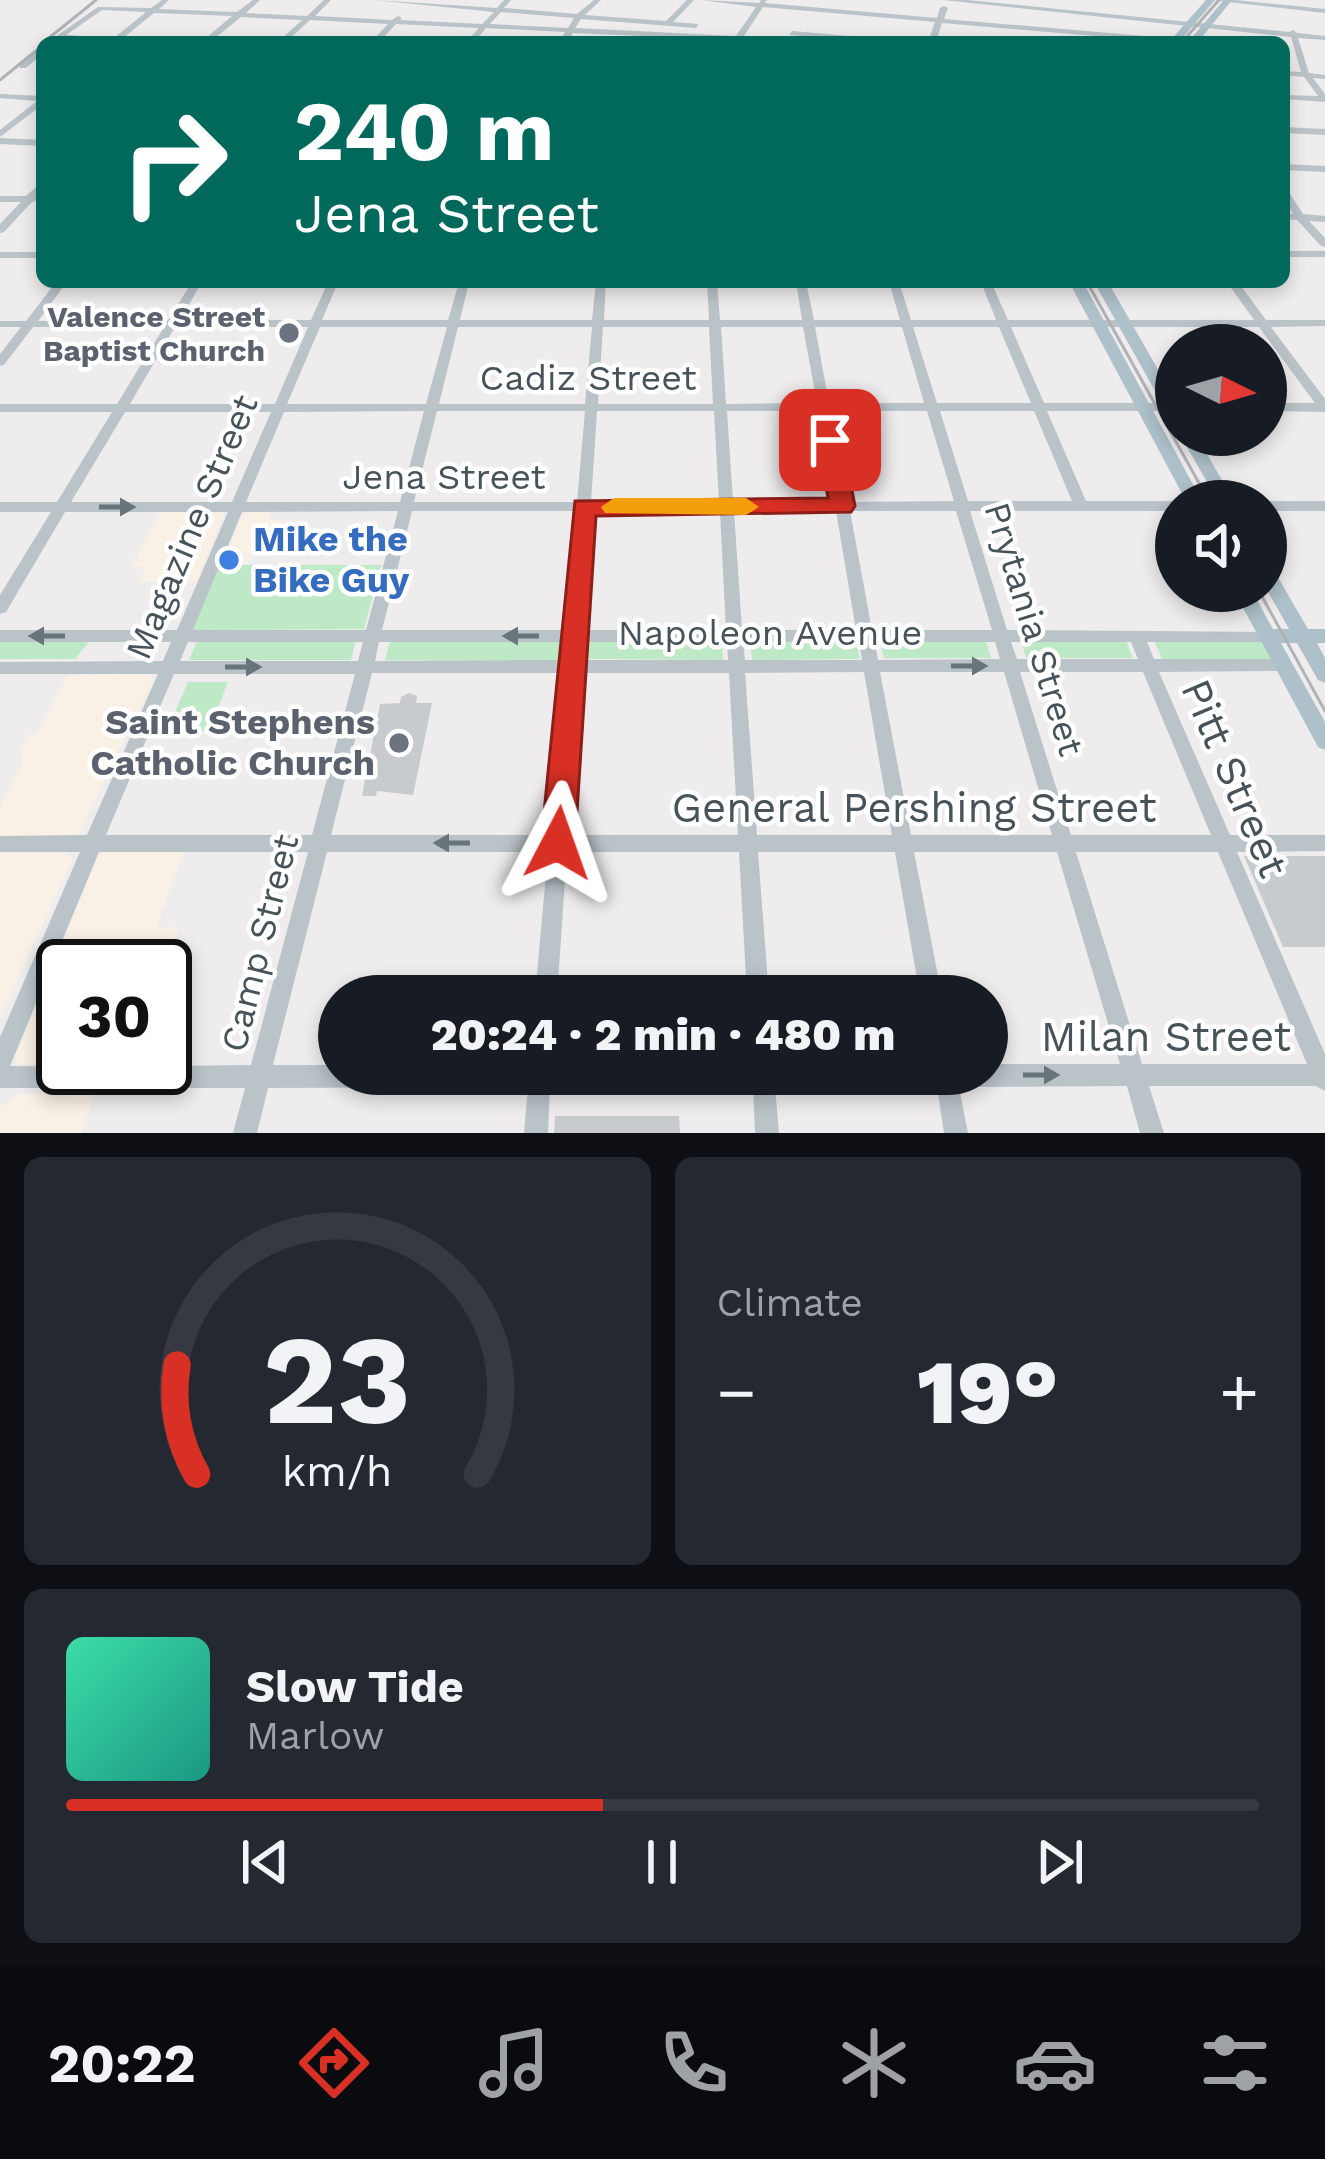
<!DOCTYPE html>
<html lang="en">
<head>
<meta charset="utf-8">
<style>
  :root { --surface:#171b24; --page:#242831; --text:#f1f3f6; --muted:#9ea1a6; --line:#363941; --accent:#d93025 }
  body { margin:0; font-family:"Work Sans",sans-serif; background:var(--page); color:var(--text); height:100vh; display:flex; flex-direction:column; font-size:45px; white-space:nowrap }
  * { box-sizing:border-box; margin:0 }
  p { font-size:39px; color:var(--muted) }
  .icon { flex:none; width:66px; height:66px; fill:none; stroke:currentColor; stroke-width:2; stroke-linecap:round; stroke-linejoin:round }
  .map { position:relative; height:1133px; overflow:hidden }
  .drawer { display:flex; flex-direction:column; gap:24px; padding:24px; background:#0d0f14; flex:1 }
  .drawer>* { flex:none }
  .guide { position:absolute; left:36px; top:36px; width:1254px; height:252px; border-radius:18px; box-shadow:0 6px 18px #0003; background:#00695c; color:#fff; overflow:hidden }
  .needle { width:78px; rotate:95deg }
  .tools { position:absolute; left:1155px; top:324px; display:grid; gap:24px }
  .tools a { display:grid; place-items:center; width:132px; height:132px; border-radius:50%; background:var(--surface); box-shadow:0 6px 18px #0003; font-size:60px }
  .speed { position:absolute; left:36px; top:939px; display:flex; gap:24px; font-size:60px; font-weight:700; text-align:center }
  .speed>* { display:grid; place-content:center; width:156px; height:156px; border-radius:50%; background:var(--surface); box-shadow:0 6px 18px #0003; line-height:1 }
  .speed .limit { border:6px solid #111; border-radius:18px; background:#fff; color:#111 }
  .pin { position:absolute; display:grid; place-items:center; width:102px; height:102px; color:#fff; margin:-51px; border-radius:24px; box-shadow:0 6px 18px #0006 }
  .me { position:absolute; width:132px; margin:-66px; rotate:4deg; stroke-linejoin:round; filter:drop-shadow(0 0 9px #0008) }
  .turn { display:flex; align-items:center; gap:42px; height:252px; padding:0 60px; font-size:54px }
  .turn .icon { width:156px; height:156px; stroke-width:2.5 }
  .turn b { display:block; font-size:84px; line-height:102px }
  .big { font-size:90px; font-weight:800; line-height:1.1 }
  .drawer .widget { flex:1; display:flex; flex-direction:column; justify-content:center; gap:18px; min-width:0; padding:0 42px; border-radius:18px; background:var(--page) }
  .drawer .dial { align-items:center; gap:0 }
  .dial svg { height:312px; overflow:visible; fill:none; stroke:var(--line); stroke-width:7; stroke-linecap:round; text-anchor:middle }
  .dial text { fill:var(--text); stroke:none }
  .song { display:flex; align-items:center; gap:36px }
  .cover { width:144px; height:144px; border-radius:18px; background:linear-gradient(135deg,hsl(160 70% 55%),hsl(170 70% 35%)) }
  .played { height:12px; border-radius:6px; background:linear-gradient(90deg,var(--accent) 45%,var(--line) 45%) }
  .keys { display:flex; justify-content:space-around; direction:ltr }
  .heat { display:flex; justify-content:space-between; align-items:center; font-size:66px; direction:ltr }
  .drawer .tiles { flex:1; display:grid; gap:24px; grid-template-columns:1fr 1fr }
  .widget:last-child { grid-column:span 2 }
  .trip { position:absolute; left:318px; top:975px; width:690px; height:120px; border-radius:60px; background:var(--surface); box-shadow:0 6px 18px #0003; font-weight:800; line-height:120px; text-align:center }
  .menu { display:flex; height:192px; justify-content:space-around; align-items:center; background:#090b0e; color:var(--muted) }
  .menu .icon { width:84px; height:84px }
  .menu .active { color:var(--accent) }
  .menu b { font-size:54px; color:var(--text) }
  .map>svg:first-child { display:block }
</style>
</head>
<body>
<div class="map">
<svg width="1325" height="1133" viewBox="0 0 1325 1133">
  <rect width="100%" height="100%" fill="#efeced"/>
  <g fill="#f9f0e6">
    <polygon points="272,510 269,520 281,520 282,526 263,529 249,563 223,563 243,513"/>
    <polygon points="161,511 225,512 196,582 139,582 146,567 131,567"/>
    <polygon points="149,673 154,679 77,838 0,840 0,806 22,764 20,752 29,735 37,734 67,676"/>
    <polygon points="185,848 157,927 178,928 165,967 63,966 63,1063 17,1063 16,1055 98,855 104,851"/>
    <polygon points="0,853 67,853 73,858 0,1018"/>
    <polygon points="17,1094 95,1094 81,1133 0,1133 0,1107"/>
  </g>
  <g fill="#bee9c7">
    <polygon points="220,565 381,565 364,629 193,630"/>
    <polygon points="856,640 860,659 752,660 750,641"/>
    <polygon points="1021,640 1126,640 1133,658 1026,658"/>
    <polygon points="1154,640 1260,640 1271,659 1162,659"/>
    <polygon points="0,641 85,641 88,643 75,659 0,659"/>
    <polygon points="197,641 356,641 351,660 189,660"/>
    <polygon points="390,641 561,641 558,661 385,660"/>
    <polygon points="588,641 722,641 723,660 587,659"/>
    <polygon points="880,641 986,641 991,658 884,658"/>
    <polygon points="188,682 228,682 209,731 167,731"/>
  </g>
  <g fill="#c7cbce">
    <polygon points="409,693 417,696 416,703 432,703 413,795 377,791 376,796 362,796 380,704 400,703 401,697"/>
    <polygon points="1244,856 1325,856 1325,947 1283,947"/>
    <polygon points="555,1116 679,1116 680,1133 554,1133"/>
  </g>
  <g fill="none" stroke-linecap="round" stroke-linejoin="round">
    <g fill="#b9c3c8" fill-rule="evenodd">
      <path d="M 162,0 L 169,0 L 159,9 L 237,12 L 253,0 L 260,0 L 246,13 L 307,16 L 324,0 L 331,0 L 315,16 L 392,20 L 398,16 L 402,18 L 400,20 L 482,24 L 494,12 L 374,0 L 497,8 L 504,0 L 511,0 L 504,8 L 577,14 L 594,0 L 601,0 L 585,15 L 666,21 L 687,0 L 694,0 L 673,22 L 699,24 L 696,28 L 581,19 L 575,28 L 736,36 L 756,7 L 701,0 L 759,3 L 761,0 L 767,0 L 765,3 L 937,18 L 940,8 L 944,6 L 948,8 L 944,19 L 1191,40 L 1195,42 L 1165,42 L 942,23 L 936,42 L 928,42 L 935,22 L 763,7 L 744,36 L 799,39 L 802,42 L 732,42 L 733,40 L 573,33 L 567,42 L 559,42 L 565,32 L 486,28 L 474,42 L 466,42 L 479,28 L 396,24 L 379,42 L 371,42 L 388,24 L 310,20 L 286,42 L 278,42 L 302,20 L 241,17 L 210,42 L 201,42 L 232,16 L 154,13 L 123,38 L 161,42 L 61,39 L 48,42 L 98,7 L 151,8 ZM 102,10 L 146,12 L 114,38 L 66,35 ZM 501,12 L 574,18 L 568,28 L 490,24 Z"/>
      <polygon points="943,0 967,0 1289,32 1293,30 1297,33 1325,36 1325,40 1298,38 1309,73 1325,75 1325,79 1313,78 1325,94 1325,102 1284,99 1284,95 1318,96 1304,77 1284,75 1284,71 1301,72 1291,37"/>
      <polygon points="1211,0 1235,0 1325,9 1325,13"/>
      <polygon points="792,31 897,40 901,42 871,42 789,35"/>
      <polygon points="39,48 42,48 42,54 26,68 20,68 20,64"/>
      <polygon points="0,94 42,96 42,105 0,137 0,130 37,101 0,98"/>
      <polygon points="1284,127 1325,129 1325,135 1284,133"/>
      <polygon points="0,138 42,140 42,146 0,144"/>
      <polygon points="1284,164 1325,166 1325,172 1284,170"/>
      <polygon points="42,182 42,191 36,197 36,201 32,202 4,232 0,233 0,224 21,202 0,202 0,196 26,196"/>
      <polygon points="1284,188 1287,189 1303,214 1325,216 1325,222 1309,221 1325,238 1325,247 1321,246 1297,220 1284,219 1284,213 1293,214 1284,199"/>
      <rect x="1284" y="251" width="41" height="6"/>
      <rect x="0" y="252" width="42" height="6"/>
      <path d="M 56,282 L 67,282 L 38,321 L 168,320 L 192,282 L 202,282 L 180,320 L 311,320 L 328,282 L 338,282 L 322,320 L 448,320 L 459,282 L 469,282 L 460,320 L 592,320 L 596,282 L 606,282 L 604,320 L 709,320 L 707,282 L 717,282 L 720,320 L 802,320 L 796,282 L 806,282 L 814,320 L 900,320 L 889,282 L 899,282 L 911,320 L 996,320 L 981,282 L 991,282 L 1008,320 L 1254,320 L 1227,282 L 1238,282 L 1266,320 L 1325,320 L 1325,326 L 1271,327 L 1325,399 L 1325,412 L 1266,411 L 1266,403 L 1315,403 L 1259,327 L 1011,327 L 1044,403 L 1176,403 L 1176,411 L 1047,411 L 1086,501 L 1176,501 L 1176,511 L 970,511 L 1007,630 L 1274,632 L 1276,636 L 1274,640 L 1268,642 L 1147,642 L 1154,659 L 1284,659 L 1290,661 L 1292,665 L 1290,669 L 1284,671 L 1159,672 L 1230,835 L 1325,835 L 1325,851 L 1237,852 L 1325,1054 L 1325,1091 L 1316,1086 L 1149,1086 L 1164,1133 L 1140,1133 L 1127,1086 L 959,1087 L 968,1133 L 944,1133 L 937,1087 L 775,1087 L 779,1133 L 755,1133 L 753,1087 L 550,1087 L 548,1133 L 524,1133 L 528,1087 L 268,1088 L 257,1133 L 233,1133 L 245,1088 L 0,1088 L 0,1037 L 80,852 L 0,852 L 0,836 L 87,835 L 158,674 L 0,674 L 0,662 L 163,661 L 171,642 L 0,642 L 0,630 L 177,630 L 228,512 L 65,512 L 6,612 L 0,614 L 0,595 L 51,512 L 0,512 L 0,502 L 57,502 L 112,412 L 0,412 L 0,404 L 117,404 L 164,327 L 33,327 L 4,365 L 0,366 L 0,354 L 21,327 L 0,327 L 0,321 L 26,321 ZM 175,327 L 308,327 L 275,404 L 130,404 ZM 320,327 L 447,327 L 426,404 L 287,404 ZM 458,327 L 592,327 L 585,404 L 439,404 ZM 603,327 L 709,327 L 713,404 L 598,404 ZM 721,327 L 803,327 L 817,403 L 726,404 ZM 815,327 L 902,327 L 924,403 L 829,403 ZM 913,327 L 999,327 L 1031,403 L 937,403 ZM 424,411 L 400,502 L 246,502 L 284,412 ZM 437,411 L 585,411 L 577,502 L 414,502 ZM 597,411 L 714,411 L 719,502 L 591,502 ZM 727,411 L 818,411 L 834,502 L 733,502 ZM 831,411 L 927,411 L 954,501 L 848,502 ZM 940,411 L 1034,411 L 1072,501 L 968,501 ZM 125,412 L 271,412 L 232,502 L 71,502 ZM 398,511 L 366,630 L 193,630 L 242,512 ZM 412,511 L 576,511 L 566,630 L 382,630 ZM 590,511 L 720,511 L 726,630 L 582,630 ZM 734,511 L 836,511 L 856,630 L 742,630 ZM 850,511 L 956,511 L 992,630 L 872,630 ZM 188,642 L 363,642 L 358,661 L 180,661 ZM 379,642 L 565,642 L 564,660 L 375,661 ZM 581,642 L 727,642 L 728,660 L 580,660 ZM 743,642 L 859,642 L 862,660 L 745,660 ZM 875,642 L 995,642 L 1000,659 L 878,660 ZM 1011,642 L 1131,642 L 1138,659 L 1017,659 ZM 864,672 L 892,835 L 757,835 L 745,673 ZM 880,672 L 1004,672 L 1052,835 L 911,835 ZM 1020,672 L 1143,672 L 1211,835 L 1071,835 ZM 372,673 L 563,673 L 549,835 L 331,835 ZM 579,673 L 729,673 L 738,835 L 568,835 ZM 174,674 L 355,674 L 312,835 L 106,835 ZM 99,852 L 308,852 L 251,1065 L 165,1066 L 165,1068 L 10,1066 ZM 327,852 L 548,852 L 535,996 L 557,996 L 567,852 L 739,852 L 747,996 L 769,996 L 758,852 L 895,852 L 920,996 L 942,996 L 914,852 L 1057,852 L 1120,1064 L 987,1064 L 987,1074 L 339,1074 L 339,1065 L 273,1065 ZM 1076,852 L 1218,852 L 1307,1064 L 1142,1064 Z"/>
      <rect x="1266" y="501" width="59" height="10"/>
    </g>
    <g fill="#aec0c9" fill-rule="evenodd">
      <polygon points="1206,0 1215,0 1179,42 1169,42"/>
      <polygon points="1224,0 1232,0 1198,42 1188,42"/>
      <polygon points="1069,282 1083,282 1202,501 1186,501"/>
      <polygon points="1094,282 1108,282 1176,401 1176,419 1168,414"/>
      <polygon points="1180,435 1196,435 1234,501 1218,501"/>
      <polygon points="1266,566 1272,567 1308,629 1325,629 1325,643 1317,643 1325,658 1325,683 1318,680 1297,643 1281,643 1325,722 1325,750 1318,747 1234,591 1252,591 1273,629 1289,629 1266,588"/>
    </g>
    <g stroke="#afb3b6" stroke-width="3">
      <polyline points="1182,42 1219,0"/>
      <polyline points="1087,282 1209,501"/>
      <polyline points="1259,591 1325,711"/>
    </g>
    <g stroke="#afb3b6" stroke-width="3">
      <polyline points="44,42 96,0"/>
      <polyline points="0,80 42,46"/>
    </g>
  </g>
  <defs><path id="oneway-solid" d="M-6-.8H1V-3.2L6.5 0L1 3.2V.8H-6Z" transform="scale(3)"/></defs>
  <g fill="#69757a">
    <use href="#oneway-solid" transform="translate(117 507)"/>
    <use href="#oneway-solid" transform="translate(47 636) rotate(-180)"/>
    <use href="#oneway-solid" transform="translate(521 636) rotate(180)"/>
    <use href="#oneway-solid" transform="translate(969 666)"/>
    <use href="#oneway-solid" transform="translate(243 667)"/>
    <use href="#oneway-solid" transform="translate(452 843) rotate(180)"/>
    <use href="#oneway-solid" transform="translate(1041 1075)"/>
  </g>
  <polygon fill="#d93025" stroke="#8d1f18" stroke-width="3" points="830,433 842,440 855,506 851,512 596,516 575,843 570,854 558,859 546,854 541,843 575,501 828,498 818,440"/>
  <polygon fill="#f59e0b" points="614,498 746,498 759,507 746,515 605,513 601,507"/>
  <g fill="#6b7280" stroke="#fff" stroke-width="4.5">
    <circle cx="289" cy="333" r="12"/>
    <circle cx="399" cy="743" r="12"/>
  </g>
  <circle fill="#3f7fe0" stroke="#fff" stroke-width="4.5" cx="229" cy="560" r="12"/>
  <g text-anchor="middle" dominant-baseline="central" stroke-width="9" stroke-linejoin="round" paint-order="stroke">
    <g font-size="30" font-weight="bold" fill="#5b616d" stroke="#fff" text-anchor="end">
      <text x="265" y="316">Valence Street<tspan x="265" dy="34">Baptist Church</tspan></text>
    </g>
    <g font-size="36" fill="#475358" stroke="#fff">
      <text x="588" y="378">Cadiz Street</text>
      <text x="444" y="477">Jena Street</text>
      <text transform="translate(192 527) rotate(-67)">Magazine Street</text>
      <text transform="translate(1034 629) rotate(73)">Prytania Street</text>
      <text x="770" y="633">Napoleon Avenue</text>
      <text transform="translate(260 943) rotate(-76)">Camp Street</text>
    </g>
    <g font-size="36" font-weight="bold" fill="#366cbe" stroke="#fff" text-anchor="start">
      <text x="253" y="539">Mike the<tspan x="253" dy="41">Bike Guy</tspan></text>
    </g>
    <g font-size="36" font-weight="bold" fill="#5b616d" stroke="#fff" text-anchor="end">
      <text x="375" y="722">Saint Stephens<tspan x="375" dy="41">Catholic Church</tspan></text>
    </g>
    <g font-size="42" fill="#475358" stroke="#fff">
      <text transform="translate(1235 778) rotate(67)">Pitt Street</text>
      <text x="914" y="807">General Pershing Street</text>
      <text x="1166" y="1036">Milan Street</text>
    </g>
  </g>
</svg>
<div class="tools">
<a><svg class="needle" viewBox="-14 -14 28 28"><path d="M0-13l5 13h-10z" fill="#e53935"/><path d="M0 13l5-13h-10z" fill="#9ea1a6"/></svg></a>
<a><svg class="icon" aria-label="sound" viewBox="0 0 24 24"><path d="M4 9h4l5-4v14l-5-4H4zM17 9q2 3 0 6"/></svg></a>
</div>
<div class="speed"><div class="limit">30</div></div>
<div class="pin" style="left:830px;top:440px;background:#d93025"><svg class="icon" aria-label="arrive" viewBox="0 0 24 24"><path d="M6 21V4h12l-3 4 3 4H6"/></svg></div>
<svg class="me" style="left:558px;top:843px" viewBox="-20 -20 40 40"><path d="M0-17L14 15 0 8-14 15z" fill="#d93025" stroke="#fff" stroke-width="4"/></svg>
<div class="trip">20:24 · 2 min · 480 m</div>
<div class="guide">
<div class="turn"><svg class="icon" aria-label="right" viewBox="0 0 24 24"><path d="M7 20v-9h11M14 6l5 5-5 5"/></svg><div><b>240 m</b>Jena Street</div></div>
</div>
</div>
<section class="drawer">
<div class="tiles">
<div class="widget dial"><svg viewBox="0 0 100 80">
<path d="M14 69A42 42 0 1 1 86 69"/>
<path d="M14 69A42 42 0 0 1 9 41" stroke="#d93025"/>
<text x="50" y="56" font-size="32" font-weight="700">23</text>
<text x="50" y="72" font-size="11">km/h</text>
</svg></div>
<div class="widget"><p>Climate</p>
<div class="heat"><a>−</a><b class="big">19°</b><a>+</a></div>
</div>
<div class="widget">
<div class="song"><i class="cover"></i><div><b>Slow Tide</b><p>Marlow</p></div></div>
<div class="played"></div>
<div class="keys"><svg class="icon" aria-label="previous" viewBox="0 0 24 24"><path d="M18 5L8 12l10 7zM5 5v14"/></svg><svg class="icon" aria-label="pause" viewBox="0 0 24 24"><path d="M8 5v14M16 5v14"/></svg><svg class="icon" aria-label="next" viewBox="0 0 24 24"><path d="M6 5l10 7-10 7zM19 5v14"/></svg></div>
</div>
</div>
</section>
<nav class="menu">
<b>20:22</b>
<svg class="icon active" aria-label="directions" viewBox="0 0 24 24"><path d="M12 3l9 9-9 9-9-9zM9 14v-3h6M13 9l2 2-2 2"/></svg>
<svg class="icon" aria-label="music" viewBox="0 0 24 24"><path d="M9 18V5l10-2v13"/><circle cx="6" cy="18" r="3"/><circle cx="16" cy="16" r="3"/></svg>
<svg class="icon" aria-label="phone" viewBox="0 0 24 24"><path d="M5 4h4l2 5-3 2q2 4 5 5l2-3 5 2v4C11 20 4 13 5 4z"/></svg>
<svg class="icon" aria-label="climate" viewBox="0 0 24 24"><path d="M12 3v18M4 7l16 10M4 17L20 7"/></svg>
<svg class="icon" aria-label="car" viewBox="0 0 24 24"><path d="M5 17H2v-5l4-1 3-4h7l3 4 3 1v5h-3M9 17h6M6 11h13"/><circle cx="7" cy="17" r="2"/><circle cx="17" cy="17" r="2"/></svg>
<svg class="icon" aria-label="filters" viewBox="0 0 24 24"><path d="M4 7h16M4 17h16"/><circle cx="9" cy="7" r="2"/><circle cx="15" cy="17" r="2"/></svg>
</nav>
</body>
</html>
